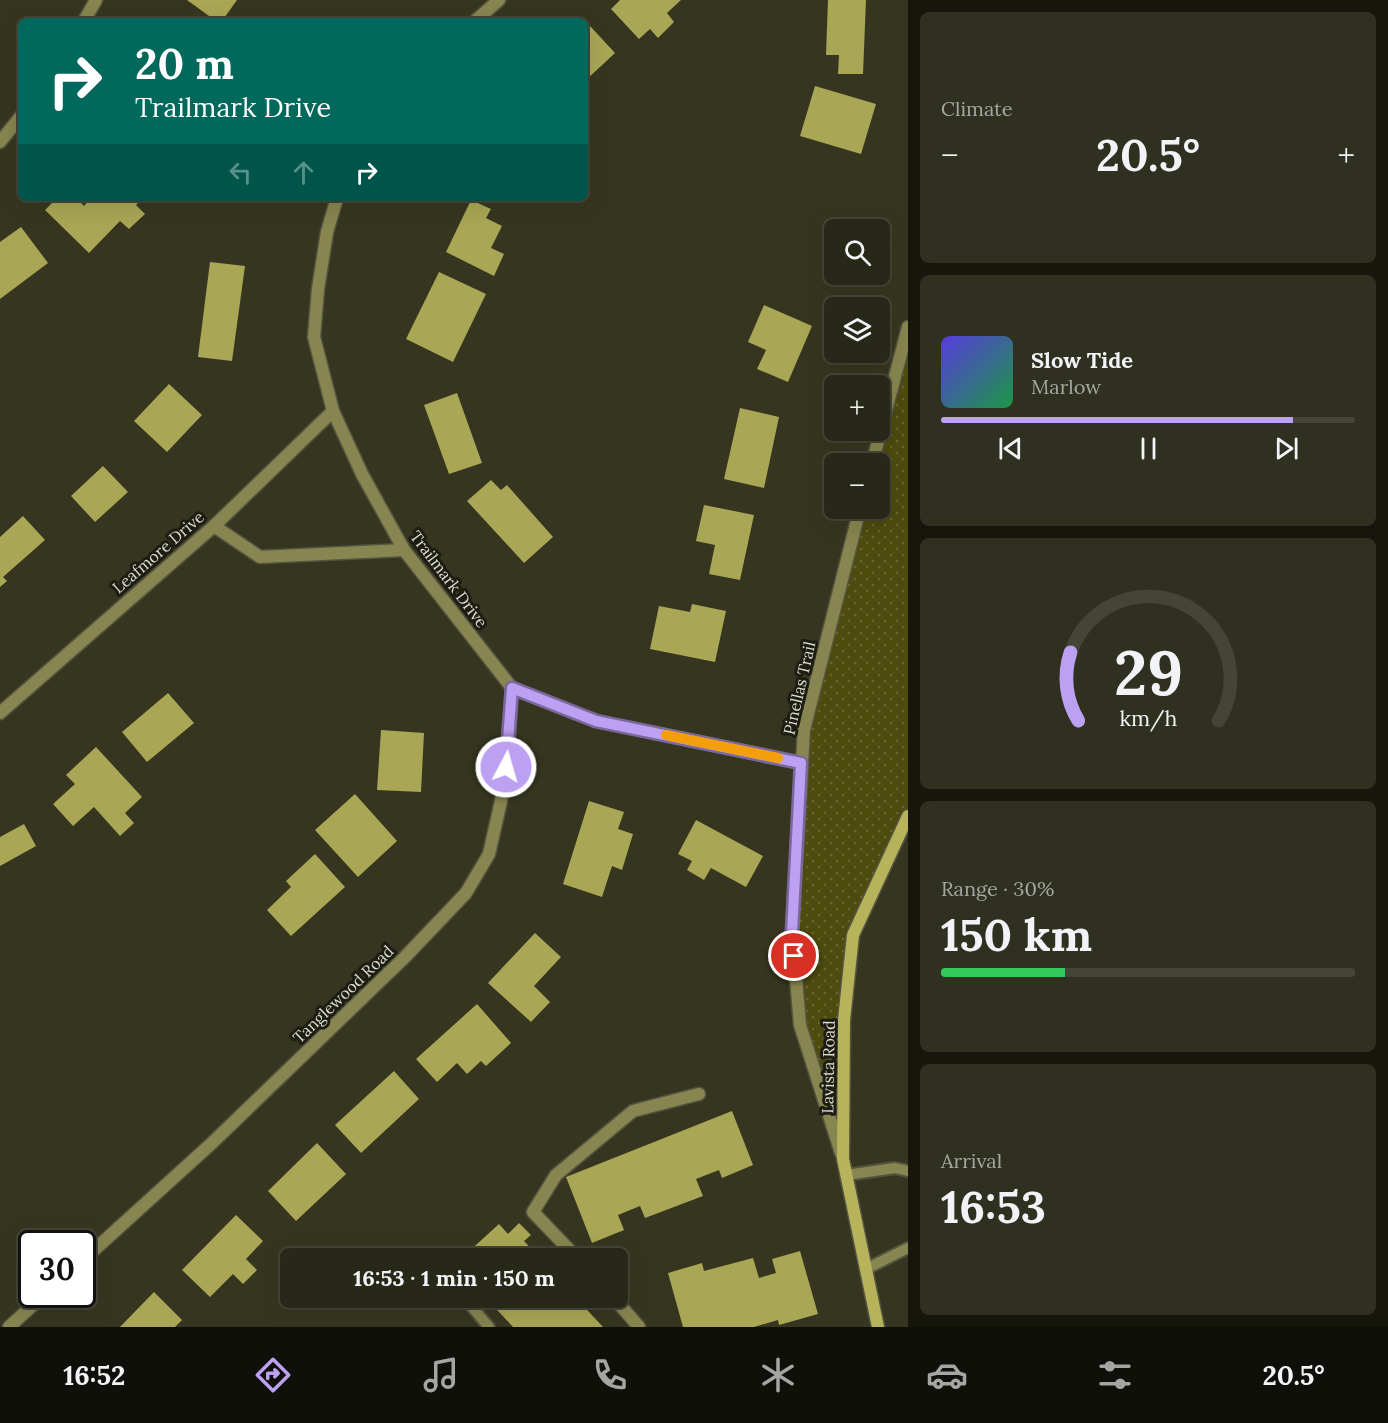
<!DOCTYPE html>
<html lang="en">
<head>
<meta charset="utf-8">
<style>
  :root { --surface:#282818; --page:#303021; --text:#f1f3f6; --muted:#a5a6a2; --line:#444437; --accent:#bca0f2 }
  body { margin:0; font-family:Lora,serif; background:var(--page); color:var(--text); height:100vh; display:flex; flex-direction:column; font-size:22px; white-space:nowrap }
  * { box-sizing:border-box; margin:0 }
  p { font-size:20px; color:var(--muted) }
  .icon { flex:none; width:33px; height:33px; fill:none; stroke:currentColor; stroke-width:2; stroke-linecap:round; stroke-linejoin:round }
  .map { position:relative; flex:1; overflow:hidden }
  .details { display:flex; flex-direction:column; gap:12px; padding:12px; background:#16160d; width:480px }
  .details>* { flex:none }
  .guide { position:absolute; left:18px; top:18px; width:570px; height:183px; border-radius:9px; box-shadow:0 6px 24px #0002,0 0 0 2px var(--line); background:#00695c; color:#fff; overflow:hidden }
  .tools { position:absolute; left:824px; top:219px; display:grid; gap:12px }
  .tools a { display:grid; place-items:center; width:66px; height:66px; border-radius:9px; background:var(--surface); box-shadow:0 6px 24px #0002,0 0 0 2px var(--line); font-size:30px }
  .speed { position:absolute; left:18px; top:1230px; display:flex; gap:12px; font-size:30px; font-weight:700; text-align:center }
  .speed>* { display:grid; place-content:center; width:78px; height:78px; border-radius:50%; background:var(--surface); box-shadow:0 6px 24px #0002,0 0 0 2px var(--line); line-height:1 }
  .speed .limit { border:3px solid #111; border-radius:9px; background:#fff; color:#111 }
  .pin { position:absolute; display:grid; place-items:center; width:51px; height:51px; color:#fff; margin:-26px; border:3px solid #fff; border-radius:50%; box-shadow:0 2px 6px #0007 }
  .me { position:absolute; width:66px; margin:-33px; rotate:6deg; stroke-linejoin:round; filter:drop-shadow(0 0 4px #0008) }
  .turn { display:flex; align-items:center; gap:21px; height:126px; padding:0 18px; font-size:27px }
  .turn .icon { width:78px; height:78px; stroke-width:2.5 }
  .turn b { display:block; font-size:42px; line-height:51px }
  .lanes { display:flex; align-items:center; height:57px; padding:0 18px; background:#0003; justify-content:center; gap:30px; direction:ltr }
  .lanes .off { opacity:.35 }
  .big { font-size:45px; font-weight:700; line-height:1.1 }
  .details .widget { flex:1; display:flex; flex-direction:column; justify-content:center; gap:9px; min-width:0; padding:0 21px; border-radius:9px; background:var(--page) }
  .details .dial { align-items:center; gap:0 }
  .dial svg { height:156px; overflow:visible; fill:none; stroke:var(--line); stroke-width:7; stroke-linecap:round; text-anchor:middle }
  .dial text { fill:var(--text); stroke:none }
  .song { display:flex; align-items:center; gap:18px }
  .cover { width:72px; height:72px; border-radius:9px; background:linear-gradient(135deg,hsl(250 70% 55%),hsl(140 70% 35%)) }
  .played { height:6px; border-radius:3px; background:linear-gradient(90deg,var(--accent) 85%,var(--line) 85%) }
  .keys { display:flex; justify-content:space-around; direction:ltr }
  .heat { display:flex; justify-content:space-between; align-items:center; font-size:33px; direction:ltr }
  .charge { height:9px; border-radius:4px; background:linear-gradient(90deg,#34c759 30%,var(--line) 0) }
  .trip { position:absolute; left:280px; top:1248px; width:348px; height:60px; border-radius:9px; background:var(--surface); box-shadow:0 6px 24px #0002,0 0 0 2px var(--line); font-weight:700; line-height:60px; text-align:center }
  .dock { display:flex; height:96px; justify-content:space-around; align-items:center; background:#10100a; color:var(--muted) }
  .dock .icon { width:42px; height:42px }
  .dock .on { color:var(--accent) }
  .dock b { font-size:27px; color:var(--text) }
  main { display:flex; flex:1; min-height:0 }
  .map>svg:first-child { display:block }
</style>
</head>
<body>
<main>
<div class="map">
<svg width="908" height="1327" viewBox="0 0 908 1327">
  <defs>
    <pattern id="park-dots" width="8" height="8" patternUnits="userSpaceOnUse" patternTransform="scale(1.5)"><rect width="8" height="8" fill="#4d4b0e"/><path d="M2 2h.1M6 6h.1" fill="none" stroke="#666430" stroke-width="1.8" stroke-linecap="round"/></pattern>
  </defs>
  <rect width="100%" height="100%" fill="#363620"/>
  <polygon fill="url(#park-dots)" points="908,333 908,816 853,935 843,1159 800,1025 792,932 801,763 860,509 879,508 879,464 872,463"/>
  <g fill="#a9a755">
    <polygon points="187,0 237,0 222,21 216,21"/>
    <polygon points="620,0 681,0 667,13 674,22 658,38 650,29 639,39 611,9"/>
    <polygon points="828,0 866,0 863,74 838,74 839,55 826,55"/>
    <polygon points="590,26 615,53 585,81 585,30"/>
    <polygon points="815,86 876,104 861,154 800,136"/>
    <polygon points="57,198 76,198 84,206 91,198 143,198 136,205 145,214 129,229 120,221 89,253 45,210"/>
    <polygon points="471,200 491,209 486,218 502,226 491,248 504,254 494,276 446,252"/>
    <polygon points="21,227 48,263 0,299 0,242"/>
    <polygon points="210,262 245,266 232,361 198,357"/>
    <polygon points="439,272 486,294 453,362 406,339"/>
    <polygon points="764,305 812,326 788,382 757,369 766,350 748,342"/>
    <polygon points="169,384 202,415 167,452 134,421"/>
    <polygon points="457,393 482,463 449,474 424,405"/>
    <polygon points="740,408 779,417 764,488 724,479"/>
    <polygon points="103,466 128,492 95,522 71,496"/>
    <polygon points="491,480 501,490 507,485 553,537 524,563 467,501"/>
    <polygon points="704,505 754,515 740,580 709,574 715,545 696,541"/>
    <polygon points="23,516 45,540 3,577 7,581 0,587 0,537"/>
    <polygon points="692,604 726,611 715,662 650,649 659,606 690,612"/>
    <polygon points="168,693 194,723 147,762 122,732"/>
    <polygon points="381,730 424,733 421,792 377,790"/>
    <polygon points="96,747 142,797 125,813 134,823 120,836 94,807 73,826 53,804 75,784 66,775"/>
    <polygon points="355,794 397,841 358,877 315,830"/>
    <polygon points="589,801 624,812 618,829 633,834 622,870 612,866 602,897 563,884"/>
    <polygon points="696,820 763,856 746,887 711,868 704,880 687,870 692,861 678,854"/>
    <polygon points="24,824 36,846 0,866 0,837"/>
    <polygon points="315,854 345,887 291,936 267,910 291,887 286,881"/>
    <polygon points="535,933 561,957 534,986 550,1002 531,1022 488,983"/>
    <polygon points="477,1004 511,1043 486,1066 481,1061 467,1074 457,1063 437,1082 416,1059"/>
    <polygon points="394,1071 419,1099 361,1153 335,1125"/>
    <polygon points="732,1111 753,1165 722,1178 719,1170 696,1179 703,1196 645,1218 640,1206 618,1215 624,1230 592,1243 566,1177"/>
    <polygon points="317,1143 346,1174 296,1221 268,1191"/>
    <polygon points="236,1215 263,1241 246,1259 257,1270 243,1284 233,1274 210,1297 182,1270"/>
    <polygon points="519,1223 531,1235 524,1241 540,1258 470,1258 466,1254 499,1224 508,1234"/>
    <polygon points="800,1251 818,1314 779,1325 778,1320 754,1327 683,1327 668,1273 702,1263 704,1271 753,1258 759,1278 776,1273 772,1259"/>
    <polygon points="154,1292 182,1320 175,1327 120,1327"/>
    <polygon points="486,1298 576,1298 603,1327 513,1327"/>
  </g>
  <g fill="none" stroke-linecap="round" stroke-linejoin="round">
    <defs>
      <g id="service">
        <polyline points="846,1175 895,1168 908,1171"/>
        <polyline points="866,1269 908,1248"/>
        <polyline points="472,1307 489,1327"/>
      </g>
      <g id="minor">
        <polyline points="84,21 96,0"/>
        <polyline points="475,21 499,0"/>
        <polyline points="0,142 21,116"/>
        <polyline points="337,198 327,232 318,289 314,337 333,411 362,474 404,550 512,688 596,721 801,763"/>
        <polyline points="872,464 908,327"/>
        <polyline points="214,526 260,557 404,550"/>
        <polyline points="0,713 214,526 333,411"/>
        <polyline points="841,1153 800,1025 792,932 804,730 860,508"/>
        <polyline points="577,1258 533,1212 556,1175 633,1111 699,1094"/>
        <polyline points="82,1261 212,1143 405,957 466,893 489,854 501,801 508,749 512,688"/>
        <polyline points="614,1298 639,1327"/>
        <polyline points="9,1327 45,1294"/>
      </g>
      <polyline id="secondary" points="878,1327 843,1159 844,1020 853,935 908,816"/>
    </defs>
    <use href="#service" stroke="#545440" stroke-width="14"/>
    <use href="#minor" stroke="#545440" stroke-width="15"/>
    <use href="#secondary" stroke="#545440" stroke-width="15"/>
    <use href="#service" stroke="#878650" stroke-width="10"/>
    <use href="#minor" stroke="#878650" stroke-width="12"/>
    <use href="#secondary" stroke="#b6b35a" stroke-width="12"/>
  </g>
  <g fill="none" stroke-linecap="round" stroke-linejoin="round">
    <defs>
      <polyline id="route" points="506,767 512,688 596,721 801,763 792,932 794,956"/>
    </defs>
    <use href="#route" stroke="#7a689d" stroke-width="15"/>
    <use href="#route" stroke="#bca0f2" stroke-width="10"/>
    <polyline stroke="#f59e0b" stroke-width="10" points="666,735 778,758"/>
  </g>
  <g text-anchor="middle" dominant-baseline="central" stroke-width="6" stroke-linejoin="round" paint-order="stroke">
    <g font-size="16" fill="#ddded0" stroke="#1d1d13">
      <text transform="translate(158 552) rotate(-41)">Leafmore Drive</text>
      <text transform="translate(449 579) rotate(53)">Trailmark Drive</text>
      <text transform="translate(799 688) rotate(-77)">Pinellas Trail</text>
      <text transform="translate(343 994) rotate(-44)">Tanglewood Road</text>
      <text transform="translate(828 1067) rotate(-89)">Lavista Road</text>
    </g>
  </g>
</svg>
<div class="tools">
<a><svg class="icon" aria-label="search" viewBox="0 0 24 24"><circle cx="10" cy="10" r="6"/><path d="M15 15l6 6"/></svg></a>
<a><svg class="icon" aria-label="layers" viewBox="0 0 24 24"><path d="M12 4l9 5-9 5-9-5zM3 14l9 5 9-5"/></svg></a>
<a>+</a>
<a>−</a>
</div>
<div class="speed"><div class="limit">30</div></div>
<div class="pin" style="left:794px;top:956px;background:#d93025"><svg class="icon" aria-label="arrive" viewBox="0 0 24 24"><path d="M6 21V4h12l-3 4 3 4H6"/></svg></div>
<svg class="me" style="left:506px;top:767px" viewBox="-20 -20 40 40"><circle r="17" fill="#bca0f2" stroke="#fff" stroke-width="3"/><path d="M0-11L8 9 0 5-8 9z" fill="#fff"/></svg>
<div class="trip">16:53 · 1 min · 150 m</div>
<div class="guide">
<div class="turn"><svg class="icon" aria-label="right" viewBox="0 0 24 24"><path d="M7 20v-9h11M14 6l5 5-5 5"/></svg><div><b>20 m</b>Trailmark Drive</div></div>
<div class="lanes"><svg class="icon off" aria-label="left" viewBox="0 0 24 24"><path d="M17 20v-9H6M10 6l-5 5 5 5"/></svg><svg class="icon off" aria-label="ahead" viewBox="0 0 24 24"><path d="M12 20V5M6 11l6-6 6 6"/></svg><svg class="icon" aria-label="right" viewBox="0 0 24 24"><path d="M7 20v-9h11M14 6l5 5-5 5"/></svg></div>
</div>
</div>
<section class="details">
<div class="widget"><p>Climate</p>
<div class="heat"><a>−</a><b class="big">20.5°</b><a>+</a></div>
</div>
<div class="widget">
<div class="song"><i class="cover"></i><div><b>Slow Tide</b><p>Marlow</p></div></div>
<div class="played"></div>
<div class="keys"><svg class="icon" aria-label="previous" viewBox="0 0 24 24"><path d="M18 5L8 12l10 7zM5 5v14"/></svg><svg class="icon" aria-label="pause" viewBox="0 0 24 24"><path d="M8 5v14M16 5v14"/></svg><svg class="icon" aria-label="next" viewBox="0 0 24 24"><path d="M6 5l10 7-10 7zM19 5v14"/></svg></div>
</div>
<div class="widget dial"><svg viewBox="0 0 100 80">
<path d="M14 69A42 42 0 1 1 86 69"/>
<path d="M14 69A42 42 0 0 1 10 34" stroke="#bca0f2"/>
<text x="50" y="56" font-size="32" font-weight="700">29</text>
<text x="50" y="72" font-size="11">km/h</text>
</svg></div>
<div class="widget"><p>Range · 30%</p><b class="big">150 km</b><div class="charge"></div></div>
<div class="widget"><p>Arrival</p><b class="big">16:53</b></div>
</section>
</main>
<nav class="dock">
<b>16:52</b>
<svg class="icon on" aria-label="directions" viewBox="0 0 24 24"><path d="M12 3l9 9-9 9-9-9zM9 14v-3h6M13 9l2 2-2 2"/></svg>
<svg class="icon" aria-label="music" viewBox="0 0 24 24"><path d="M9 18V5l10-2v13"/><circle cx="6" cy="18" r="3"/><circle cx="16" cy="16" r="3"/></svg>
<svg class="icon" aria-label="phone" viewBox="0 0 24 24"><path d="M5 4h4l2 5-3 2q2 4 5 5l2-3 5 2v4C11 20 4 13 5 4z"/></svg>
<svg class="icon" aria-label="climate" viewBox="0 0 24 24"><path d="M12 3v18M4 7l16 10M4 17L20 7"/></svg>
<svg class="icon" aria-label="car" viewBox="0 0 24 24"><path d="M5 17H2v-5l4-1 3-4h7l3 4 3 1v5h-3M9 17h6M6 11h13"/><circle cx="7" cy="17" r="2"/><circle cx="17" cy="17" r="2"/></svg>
<svg class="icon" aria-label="filters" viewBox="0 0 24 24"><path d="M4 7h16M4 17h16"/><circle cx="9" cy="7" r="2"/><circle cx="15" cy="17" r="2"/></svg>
<b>20.5°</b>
</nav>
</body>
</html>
